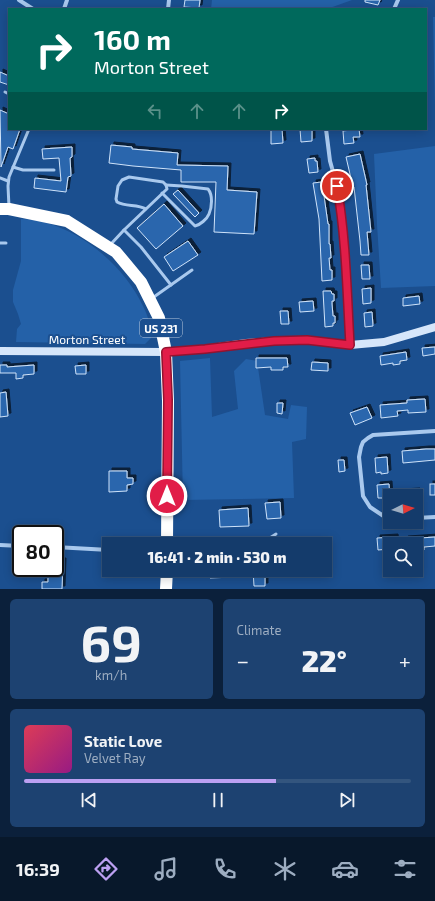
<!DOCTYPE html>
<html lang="en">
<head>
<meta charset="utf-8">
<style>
  :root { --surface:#143b6b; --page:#1d4271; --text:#f1f3f6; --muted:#9dadc1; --line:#33557e; --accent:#bca0f2 }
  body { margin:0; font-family:"Exo 2",sans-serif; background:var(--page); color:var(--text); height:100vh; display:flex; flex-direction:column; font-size:15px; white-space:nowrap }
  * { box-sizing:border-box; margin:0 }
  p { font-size:13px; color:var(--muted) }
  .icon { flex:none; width:22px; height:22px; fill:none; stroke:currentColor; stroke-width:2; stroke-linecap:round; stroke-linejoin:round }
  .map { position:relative; height:589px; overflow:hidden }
  .details { display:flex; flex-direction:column; gap:10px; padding:10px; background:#0b203b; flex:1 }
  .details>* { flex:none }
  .top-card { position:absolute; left:8px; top:8px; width:419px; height:122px; border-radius:0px; box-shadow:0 2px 10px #0003,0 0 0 1px var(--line); background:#00695c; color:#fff; overflow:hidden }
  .needle { width:26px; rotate:85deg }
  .tools { position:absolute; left:383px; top:489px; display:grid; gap:8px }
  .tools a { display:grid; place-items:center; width:40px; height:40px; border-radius:0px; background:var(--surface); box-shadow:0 2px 10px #0003,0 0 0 1px var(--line); font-size:20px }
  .speed { position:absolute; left:12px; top:525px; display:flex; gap:8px; font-size:20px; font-weight:700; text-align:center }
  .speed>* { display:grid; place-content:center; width:52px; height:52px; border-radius:50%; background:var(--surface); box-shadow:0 2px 10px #0003,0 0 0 1px var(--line); line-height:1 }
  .speed .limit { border:2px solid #111; border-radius:6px; background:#fff; color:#111 }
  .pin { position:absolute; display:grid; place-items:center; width:34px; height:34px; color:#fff; margin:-17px; border:2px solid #fff; border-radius:50%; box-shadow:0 1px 4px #0007 }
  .me { position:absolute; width:44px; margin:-22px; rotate:0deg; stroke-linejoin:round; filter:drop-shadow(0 0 3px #0008) }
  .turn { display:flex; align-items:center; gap:14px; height:84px; padding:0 20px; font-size:18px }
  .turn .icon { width:52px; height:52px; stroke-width:2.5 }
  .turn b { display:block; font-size:28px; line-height:34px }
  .lanes { display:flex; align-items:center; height:38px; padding:0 20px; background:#0003; justify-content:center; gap:20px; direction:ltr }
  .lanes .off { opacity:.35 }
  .big { font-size:30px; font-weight:800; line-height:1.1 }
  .details .tile { flex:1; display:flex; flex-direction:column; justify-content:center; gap:6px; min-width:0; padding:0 14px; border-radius:6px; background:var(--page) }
  .details .dial { align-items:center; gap:0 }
  .dial b { font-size:52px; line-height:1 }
  .song { display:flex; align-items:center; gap:12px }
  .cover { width:48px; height:48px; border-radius:6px; background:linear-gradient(135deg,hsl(350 70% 55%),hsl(310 70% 35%)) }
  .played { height:4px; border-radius:2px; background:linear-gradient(90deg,var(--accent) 65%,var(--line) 65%) }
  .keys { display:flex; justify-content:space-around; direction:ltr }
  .heat { display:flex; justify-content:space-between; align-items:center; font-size:22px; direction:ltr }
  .details .tiles { flex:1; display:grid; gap:10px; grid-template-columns:1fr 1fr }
  .tile:last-child { grid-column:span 2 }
  .trip { position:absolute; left:102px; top:537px; width:230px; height:40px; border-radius:0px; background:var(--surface); box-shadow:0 2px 10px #0003,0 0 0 1px var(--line); font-weight:800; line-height:40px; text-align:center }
  .tabs { display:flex; height:64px; justify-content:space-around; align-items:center; background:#08182b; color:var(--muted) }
  .tabs .icon { width:28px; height:28px }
  .tabs .on { color:var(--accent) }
  .tabs b { font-size:18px; color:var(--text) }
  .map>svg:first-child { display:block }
</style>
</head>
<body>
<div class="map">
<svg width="435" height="589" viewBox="0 0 435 589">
  <defs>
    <filter id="shadow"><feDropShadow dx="3" dy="-3" stdDeviation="0" flood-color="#0009"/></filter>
  </defs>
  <rect width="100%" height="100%" fill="#1b4f8f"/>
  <g fill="#2461a8">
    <polygon points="212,0 352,0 327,9 211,9"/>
    <polygon points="433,17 435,17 435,106"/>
    <polygon points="435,146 435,286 381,288 377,224 374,154"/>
    <path d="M 21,219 C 71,220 122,262 143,306 C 148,316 151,326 151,338 L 145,344 L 16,342 L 17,329 L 21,324 L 18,314 L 13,302 L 13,290 L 21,261 Z"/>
    <polygon points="210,358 212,417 238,409 234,371 246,359 257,361 265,415 288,419 291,405 307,407 306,439 292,442 294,498 183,500 180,361"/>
  </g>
  <g fill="#2a66ad" stroke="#cfe3fa" filter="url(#shadow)">
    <polygon points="185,0 200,0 199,8 184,7"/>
    <polygon points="365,0 380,0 378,5 365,2"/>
    <polygon points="0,72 9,76 9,85 0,82"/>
    <polygon points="0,110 9,114 9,129 20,129 13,149 8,147 1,167"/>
    <polygon points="271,129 282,129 283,143 271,144"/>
    <polygon points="300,129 312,129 312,141 301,142"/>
    <polygon points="359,129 360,137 353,137 354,143 344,144 343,131"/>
    <polygon points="111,145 132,147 132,149 178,153 177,165 228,166 227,190 257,192 254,234 214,232 216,182 181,182 181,170 133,166 109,163"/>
    <polygon points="72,147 72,157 70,158 71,176 68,177 66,192 34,188 35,178 61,181 59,158 43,159 42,149"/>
    <polygon points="360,154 367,185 366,185 371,232 367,232 369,255 361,255 360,241 354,187 353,187 346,157"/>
    <polygon points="315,158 315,161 317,161 318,172 309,173 307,159"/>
    <polygon points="322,182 328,224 329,224 329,244 330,244 331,258 329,258 330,270 332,270 332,280 322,281 319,219 313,183"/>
    <polygon points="178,190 199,213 195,217 173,194"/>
    <polygon points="164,204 183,226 156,249 137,228"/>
    <polygon points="188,241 198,255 173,271 164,257"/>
    <polygon points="361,265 369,265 370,279 362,279"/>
    <polygon points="371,288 371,303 363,304 362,289"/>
    <polygon points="323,291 331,291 332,294 334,294 334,301 332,301 332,304 333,316 335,316 335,323 333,323 333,326 325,327"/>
    <polygon points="419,296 420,304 403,306 403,298"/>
    <polygon points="313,301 314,311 300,312 299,302"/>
    <polygon points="280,311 288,311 289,324 281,324"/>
    <polygon points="372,312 373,326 365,327 364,313"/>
    <polygon points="435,347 435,354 423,356 422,348"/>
    <polygon points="406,352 407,360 400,361 400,364 393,365 393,363 381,365 380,356"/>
    <polygon points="256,358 287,358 288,367 283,367 283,370 271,370 271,367 256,368"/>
    <polygon points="312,362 328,363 328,371 311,370"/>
    <polygon points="0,365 7,365 7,367 34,365 34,374 23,375 23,378 16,379 16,373 0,373"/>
    <polygon points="86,365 86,374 76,374 75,366"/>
    <polygon points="6,392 8,416 0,417 0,393"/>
    <polygon points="425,399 426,412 408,413 408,410 397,411 398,416 381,418 380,405 407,403 407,400"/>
    <polygon points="277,403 283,403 282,414 277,413"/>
    <polygon points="367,407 372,418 355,425 350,413"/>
    <polygon points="426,449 435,449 435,460 403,463 402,451"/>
    <polygon points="387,457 388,473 381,474 381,472 376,473 375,458"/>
    <polygon points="338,460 344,460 345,471 339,472"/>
    <polygon points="109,471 127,471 127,478 133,478 133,484 127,485 127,491 109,492"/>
    <polygon points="389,484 390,499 383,499 383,498 378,498 377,485"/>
    <rect x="430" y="484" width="5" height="11"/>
    <polygon points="417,491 417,496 400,496 399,492"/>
    <polygon points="280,502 281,518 267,519 265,503"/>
    <polygon points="248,508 249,526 220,527 219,510"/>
    <polygon points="395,537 396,544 390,544 390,549 378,550 377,538"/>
    <polygon points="435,537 435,546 424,547 424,550 416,551 416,544 406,544 405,539"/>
    <polygon points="55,561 63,561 62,589 42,589 42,582 48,582 48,568 55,568"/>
    <polygon points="209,570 233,570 233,577 210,578"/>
    <polygon points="253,570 265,570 265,586 254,586"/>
  </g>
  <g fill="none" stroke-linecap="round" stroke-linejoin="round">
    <g stroke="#a9c9ee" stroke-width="3">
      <polyline points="5,92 9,94"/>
      <polyline points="13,167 23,170 54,170"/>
      <polyline points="0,178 8,181"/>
      <path d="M 162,193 L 195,226 C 200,225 207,219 209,214 C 212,207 213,195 208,189 L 182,186 L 166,185"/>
      <polyline points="9,207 8,186 9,177 29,129"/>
      <polyline points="124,230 141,247 171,285"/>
      <polyline points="0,243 6,243"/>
      <path d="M 111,244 L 124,230 L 167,189 L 166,185 L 163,182 L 129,177 L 122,180 L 118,186 L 116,199 L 117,202 C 126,207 137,204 146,209"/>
      <polyline points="151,299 192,270"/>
      <polyline points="252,544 265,541 276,534"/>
    </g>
    <g stroke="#a9c9ee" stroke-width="4">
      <polyline points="19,0 33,9"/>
      <polyline points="64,9 67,0"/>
      <polyline points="168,9 169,0"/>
      <polyline points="394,9 398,0"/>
      <polyline points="326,129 330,161 337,186 341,208 344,235 350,345"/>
      <polyline points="416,518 435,517"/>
      <polyline points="390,519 388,519 370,507 363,496 359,457 361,447 363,442 368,438 373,435 435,431"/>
      <polyline points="0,545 21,546"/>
      <polyline points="55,547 109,550"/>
    </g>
    <polyline stroke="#d6e6fa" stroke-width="8" points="0,351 166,352 205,349 246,343 274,341 307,340 350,345 384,342 435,327"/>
    <g stroke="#fff" stroke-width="12">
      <polyline points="0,209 9,209 67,221 116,252 141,282 159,318 166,352 168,401 167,544"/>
      <polyline points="166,589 167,570"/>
    </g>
  </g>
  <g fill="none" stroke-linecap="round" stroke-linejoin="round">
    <defs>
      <path id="route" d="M 167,496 L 168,400 L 166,352 L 205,349 L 274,341 L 307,340 L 350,345 C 347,292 346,238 337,186"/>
    </defs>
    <use href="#route" stroke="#92132f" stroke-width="10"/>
    <use href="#route" stroke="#e11d48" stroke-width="7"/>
  </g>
  <g text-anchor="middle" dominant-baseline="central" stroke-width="4" stroke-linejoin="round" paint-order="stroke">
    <rect fill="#1b4f8f" stroke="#bbcadd" stroke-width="1" x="140" y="319" width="42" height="18" rx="3"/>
    <g font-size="11" font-weight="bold" fill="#fff">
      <text x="161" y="328">US 231</text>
    </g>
    <g font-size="12" fill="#fff" stroke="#1b4f8f">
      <text x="87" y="339">Morton Street</text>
    </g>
  </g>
</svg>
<div class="tools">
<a><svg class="needle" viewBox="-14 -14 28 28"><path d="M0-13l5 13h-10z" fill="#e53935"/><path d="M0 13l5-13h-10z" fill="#9dadc1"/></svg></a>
<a><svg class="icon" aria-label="search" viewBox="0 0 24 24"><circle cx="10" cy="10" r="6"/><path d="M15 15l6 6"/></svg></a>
</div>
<div class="speed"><div class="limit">80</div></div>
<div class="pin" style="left:337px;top:186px;background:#d93025"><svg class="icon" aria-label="arrive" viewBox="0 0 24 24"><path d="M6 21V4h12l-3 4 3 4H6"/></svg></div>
<svg class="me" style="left:167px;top:496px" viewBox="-20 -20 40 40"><circle r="17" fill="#e11d48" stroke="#fff" stroke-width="3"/><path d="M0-11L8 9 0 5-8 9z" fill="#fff"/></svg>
<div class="trip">16:41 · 2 min · 530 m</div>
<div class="top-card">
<div class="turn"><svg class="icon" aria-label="right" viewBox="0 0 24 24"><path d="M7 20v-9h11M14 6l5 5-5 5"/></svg><div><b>160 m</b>Morton Street</div></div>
<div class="lanes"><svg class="icon off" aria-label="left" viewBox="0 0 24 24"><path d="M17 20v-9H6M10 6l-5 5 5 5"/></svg><svg class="icon off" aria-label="ahead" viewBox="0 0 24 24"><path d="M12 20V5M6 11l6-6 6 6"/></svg><svg class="icon off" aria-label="ahead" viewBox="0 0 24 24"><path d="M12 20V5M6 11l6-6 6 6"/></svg><svg class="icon" aria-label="right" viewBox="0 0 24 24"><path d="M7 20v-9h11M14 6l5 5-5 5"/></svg></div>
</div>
</div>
<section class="details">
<div class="tiles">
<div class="tile dial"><b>69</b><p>km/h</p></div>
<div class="tile"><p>Climate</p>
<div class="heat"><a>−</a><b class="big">22°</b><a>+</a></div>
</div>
<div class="tile">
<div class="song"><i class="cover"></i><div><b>Static Love</b><p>Velvet Ray</p></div></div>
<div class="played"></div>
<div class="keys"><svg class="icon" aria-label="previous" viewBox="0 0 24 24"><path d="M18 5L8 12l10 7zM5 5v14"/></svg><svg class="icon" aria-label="pause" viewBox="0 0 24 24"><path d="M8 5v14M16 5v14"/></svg><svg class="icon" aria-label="next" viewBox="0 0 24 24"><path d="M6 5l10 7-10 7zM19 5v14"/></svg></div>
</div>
</div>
</section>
<nav class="tabs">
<b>16:39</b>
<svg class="icon on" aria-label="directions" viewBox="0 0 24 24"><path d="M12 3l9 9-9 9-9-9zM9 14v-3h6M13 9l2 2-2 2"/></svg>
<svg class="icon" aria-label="music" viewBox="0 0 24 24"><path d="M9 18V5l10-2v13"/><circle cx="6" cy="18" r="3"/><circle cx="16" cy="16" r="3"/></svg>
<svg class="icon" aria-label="phone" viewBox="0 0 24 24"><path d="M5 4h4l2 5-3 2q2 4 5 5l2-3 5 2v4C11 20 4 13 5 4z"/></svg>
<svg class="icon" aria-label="climate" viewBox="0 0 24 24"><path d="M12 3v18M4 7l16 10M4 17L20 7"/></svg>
<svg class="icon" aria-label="car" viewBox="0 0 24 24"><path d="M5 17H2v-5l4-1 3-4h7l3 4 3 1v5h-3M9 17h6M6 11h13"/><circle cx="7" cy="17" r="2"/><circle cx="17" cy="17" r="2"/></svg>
<svg class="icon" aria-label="filters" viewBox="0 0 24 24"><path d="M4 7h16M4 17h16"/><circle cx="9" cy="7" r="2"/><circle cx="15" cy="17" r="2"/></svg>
</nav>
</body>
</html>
